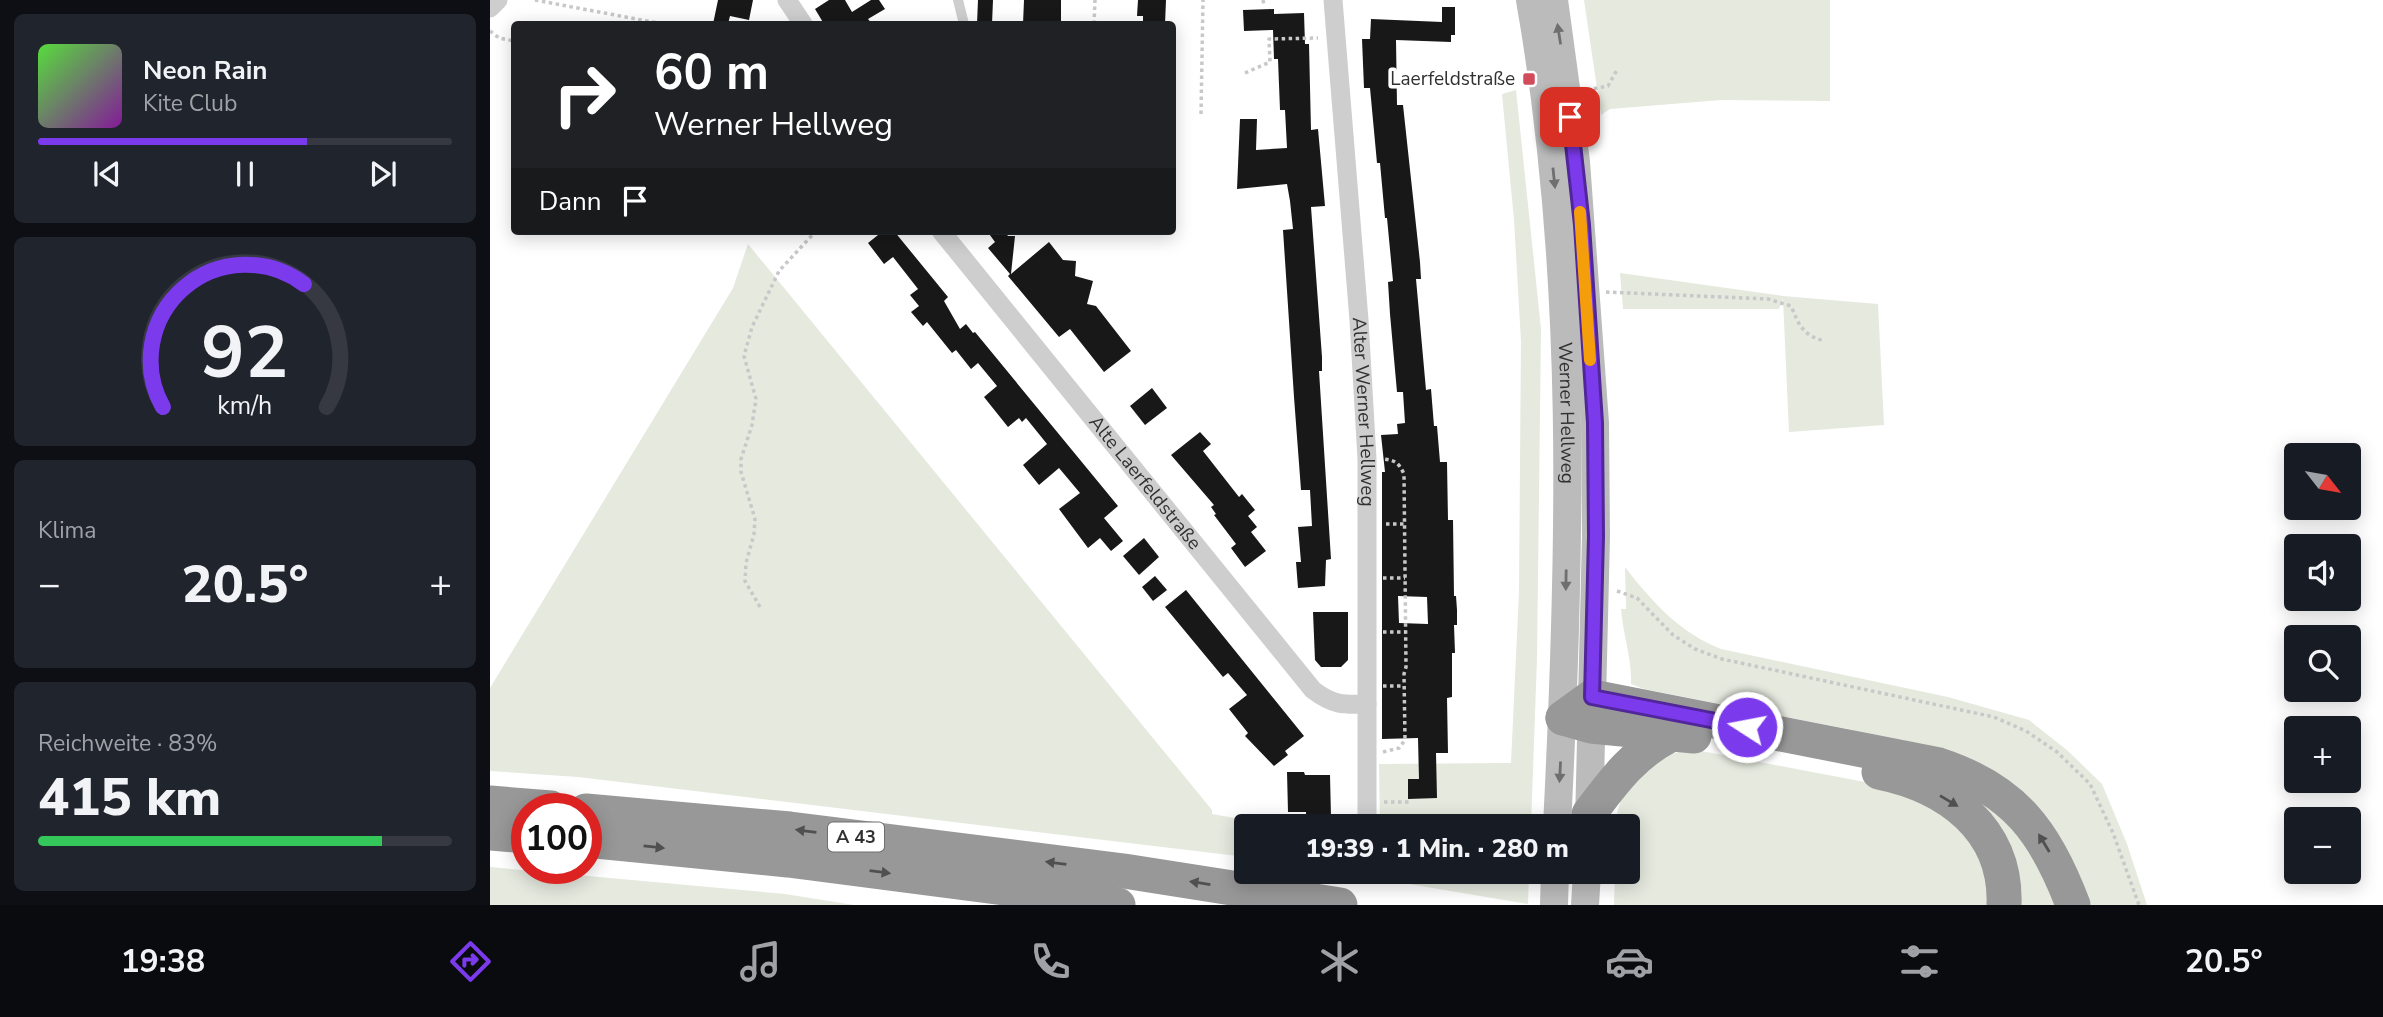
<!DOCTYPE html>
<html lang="de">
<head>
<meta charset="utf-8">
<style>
  :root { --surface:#171b24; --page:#20242c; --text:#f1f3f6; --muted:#9ea1a6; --line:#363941; --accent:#7c3aed }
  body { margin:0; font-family:"Nunito Sans",sans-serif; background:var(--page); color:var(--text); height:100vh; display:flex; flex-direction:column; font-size:26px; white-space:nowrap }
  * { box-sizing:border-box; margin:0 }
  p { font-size:23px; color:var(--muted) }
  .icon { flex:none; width:38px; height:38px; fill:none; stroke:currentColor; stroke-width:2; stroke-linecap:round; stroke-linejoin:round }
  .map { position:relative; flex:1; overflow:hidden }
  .panel { display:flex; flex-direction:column; gap:14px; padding:14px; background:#0d0f14; width:490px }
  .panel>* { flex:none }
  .hud { position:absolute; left:21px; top:21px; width:665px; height:214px; border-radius:7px; box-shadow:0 4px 18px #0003; background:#202124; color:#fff; overflow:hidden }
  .needle { width:46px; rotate:121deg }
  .tools { position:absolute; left:1794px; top:443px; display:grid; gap:14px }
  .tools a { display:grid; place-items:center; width:77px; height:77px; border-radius:7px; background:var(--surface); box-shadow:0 4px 18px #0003; font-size:35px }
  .speed { position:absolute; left:21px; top:793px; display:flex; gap:14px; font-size:35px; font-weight:700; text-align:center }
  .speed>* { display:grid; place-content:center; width:91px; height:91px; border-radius:50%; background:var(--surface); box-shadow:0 4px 18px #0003; line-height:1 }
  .speed .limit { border:10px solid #d22; background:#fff; color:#111 }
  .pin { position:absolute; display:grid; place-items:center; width:60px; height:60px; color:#fff; margin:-30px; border-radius:14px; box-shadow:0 4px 10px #0006 }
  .me { position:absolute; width:77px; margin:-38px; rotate:281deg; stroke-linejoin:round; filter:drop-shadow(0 0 5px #0008) }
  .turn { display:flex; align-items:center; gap:24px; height:147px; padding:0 28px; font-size:32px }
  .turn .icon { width:91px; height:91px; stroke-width:2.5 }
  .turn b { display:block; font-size:49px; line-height:60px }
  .then { display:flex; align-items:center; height:66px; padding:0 28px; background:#0003; gap:14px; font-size:26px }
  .big { font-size:52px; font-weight:800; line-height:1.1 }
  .panel .tile { flex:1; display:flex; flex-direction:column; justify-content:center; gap:10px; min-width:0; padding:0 24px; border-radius:10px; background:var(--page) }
  .panel .dial { align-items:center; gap:0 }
  .dial svg { height:182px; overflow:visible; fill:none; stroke:var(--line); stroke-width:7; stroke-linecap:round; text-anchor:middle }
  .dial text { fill:var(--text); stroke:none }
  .song { display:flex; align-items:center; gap:21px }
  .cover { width:84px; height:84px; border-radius:10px; background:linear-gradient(135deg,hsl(110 70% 55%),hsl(290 70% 35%)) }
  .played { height:7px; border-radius:4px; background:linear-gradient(90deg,var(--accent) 65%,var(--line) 65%) }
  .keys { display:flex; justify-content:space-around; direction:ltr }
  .heat { display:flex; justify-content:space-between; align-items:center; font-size:38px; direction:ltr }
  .charge { height:10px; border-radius:5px; background:linear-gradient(90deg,#34c759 83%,var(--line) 0) }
  .trip { position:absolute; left:744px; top:814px; width:406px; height:70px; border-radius:7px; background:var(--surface); box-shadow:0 4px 18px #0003; font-weight:800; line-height:70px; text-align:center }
  .tab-bar { display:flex; height:112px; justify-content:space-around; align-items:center; background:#090b0e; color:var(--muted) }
  .tab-bar .icon { width:49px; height:49px }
  .tab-bar .selected { color:var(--accent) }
  .tab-bar b { font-size:32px; color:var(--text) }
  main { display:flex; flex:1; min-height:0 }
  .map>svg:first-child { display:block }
</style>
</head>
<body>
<main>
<section class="panel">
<div class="tile">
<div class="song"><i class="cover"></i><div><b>Neon Rain</b><p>Kite Club</p></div></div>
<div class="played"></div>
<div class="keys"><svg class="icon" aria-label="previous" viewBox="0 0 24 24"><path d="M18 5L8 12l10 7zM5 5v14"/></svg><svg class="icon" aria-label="pause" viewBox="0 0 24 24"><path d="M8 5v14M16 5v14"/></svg><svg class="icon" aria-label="next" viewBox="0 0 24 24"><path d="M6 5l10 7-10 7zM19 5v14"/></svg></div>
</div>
<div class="tile dial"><svg viewBox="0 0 100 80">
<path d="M14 69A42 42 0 1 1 86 69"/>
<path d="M14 69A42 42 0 0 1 76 15" stroke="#7c3aed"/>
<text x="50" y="56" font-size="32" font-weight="700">92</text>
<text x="50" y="72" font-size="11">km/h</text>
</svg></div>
<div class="tile"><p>Klima</p>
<div class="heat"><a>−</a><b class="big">20.5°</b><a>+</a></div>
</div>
<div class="tile"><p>Reichweite · 83%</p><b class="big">415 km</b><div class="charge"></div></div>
</section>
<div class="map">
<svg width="1893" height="905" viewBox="0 0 1893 905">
  <rect width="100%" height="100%" fill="#fff"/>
  <g fill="#e5e9de">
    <polygon points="1094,0 1340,0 1340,101 1231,100 1120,109 1111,115"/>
    <polygon points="1026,90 1051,329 1047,658 1041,826 890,826 889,764 1021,763 1029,592 1031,341 1024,220 1012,94"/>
    <polygon points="258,244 722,810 722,814 790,826 756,826 756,857 88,777 0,771 0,688 243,288"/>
    <polygon points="1130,273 1293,296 1388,304 1394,425 1299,432 1293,299 1289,309 1133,309"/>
    <path d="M 1135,567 C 1162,602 1190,633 1231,649 L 1458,697 L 1539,720 L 1578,751 L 1612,784 L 1637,844 L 1657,905 L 1593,905 L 1561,836 L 1363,730 L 1154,689 L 1141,684 C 1142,658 1133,635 1131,609 L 1136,609 Z"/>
    <path d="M 1206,750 L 1396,786 L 1475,821 L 1505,905 L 1124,905 L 1125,872 L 1138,872 L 1138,826 L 1126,826 C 1127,782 1164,751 1206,750 Z"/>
    <polygon points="1475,795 1516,811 1572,905 1525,905"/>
    <polygon points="0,867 295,894 364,905 0,905"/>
    <polygon points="848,872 1039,872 1038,904"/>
  </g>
  <g fill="#181818" fill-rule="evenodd">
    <polygon points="228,0 263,0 259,20 240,16 238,24 223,24"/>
    <polygon points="339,0 355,0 362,12 381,0 389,0 395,9 378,19 382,24 334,24 325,9"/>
    <polygon points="488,0 503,0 502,24 487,24"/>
    <polygon points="534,0 571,0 571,24 533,24"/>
    <polygon points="648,0 676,0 675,24 653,24 653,16 647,16"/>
    <path d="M 952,7 L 965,7 L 965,35 L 961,35 L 961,42 L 906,40 L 907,105 L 913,105 L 930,262 L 931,279 L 926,279 L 936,390 L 941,389 L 944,426 L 947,426 L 950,462 L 957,462 L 958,520 L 963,520 L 964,596 L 966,596 L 967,610 L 967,625 L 964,625 L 965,653 L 962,653 L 962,697 L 957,698 L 958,753 L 946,753 L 947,798 L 918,799 L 918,779 L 929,779 L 928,738 L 892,739 L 892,472 L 895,472 L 891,435 L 908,434 L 907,424 L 915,423 L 913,392 L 907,392 L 900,314 L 898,282 L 903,281 L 897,218 L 895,218 L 890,163 L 887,163 L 880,88 L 874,88 L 872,39 L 880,39 L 881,19 L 952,22 ZM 908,596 L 937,597 L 938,624 L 909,623 Z"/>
    <polygon points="784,9 784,14 814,13 815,44 819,44 821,130 828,129 835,206 821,207 832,357 832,371 829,371 841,559 836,560 835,586 808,588 806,562 811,562 808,527 822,526 820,490 811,490 804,397 793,230 803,229 800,201 797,184 747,189 750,119 767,119 766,150 797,148 795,110 790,110 788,59 784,59 783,30 754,31 753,10"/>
    <polygon points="393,231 404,231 458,297 454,301 470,329 476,324 483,333 485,332 628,506 614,518 633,541 621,551 610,538 598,548 569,509 590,493 569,468 549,485 533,465 557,444 536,418 532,422 529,418 518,427 494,397 507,386 488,363 481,369 466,350 462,353 437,322 433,326 421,312 429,306 420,295 428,289 403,257 394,264 378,243"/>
    <polygon points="497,231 514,231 518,236 525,236 521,274 559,242 573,260 586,261 585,276 603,281 597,304 606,306 641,351 614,372 580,329 569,337 518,276 520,274 498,248 505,242"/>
    <polygon points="662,388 677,408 655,425 640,406"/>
    <polygon points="710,432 721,444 713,451 749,497 752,494 765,510 758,516 767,527 761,532 776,551 755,567 741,548 746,544 724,515 726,514 721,507 724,505 681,455"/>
    <polygon points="654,538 669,557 649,575 633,556"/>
    <polygon points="665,576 677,590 663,601 652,587"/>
    <polygon points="696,590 814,736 795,751 798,755 784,766 755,736 758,733 739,709 757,695 738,673 733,677 675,607"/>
    <polygon points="823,612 858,612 858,660 851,667 831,667 825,660"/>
    <polygon points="797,772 814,772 815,775 840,775 841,817 816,817 816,812 798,812"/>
  </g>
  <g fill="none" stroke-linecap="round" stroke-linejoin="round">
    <g stroke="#c8c8c8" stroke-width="3.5" stroke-dasharray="3.5 3.5" stroke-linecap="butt">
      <polyline points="45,0 173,24"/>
      <polyline points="773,0 774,5"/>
      <polyline points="604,24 605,0"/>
      <polyline points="0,31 9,38 24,41"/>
      <polyline points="755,73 780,62 779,39 828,38"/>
      <polyline points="1097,90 1118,86 1128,68"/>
      <polyline points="711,114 713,0"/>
      <path d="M 1116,292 L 1278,299 L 1301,306 C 1309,325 1313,336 1335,341"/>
      <polyline points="896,524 915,524"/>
      <polyline points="893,578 915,578"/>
      <polyline points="1127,591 1147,598 1183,635 1205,649 1232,659 1504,717 1536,731 1567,752 1600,784 1623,833 1649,905"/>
      <polyline points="270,607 255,581 256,563 264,534 265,519 251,472 251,459 262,425 266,399 254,356 262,327 289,271 326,231"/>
      <polyline points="893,632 916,632"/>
      <polyline points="893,686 913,686"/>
      <path d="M 893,752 L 909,748 L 915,740 L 914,674 L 916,667 L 914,474 C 909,463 905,460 893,459"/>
      <polyline points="894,802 919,802"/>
      <polyline points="1004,826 1021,821 1046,824"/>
    </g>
    <polyline stroke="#cecece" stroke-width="10" points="468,0 474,24"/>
    <g stroke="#cecece" stroke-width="19">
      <polyline points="297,0 313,24"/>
      <path id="s1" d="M 843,0 L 869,320 L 877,459 L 877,826"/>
      <polyline points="0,8 8,0"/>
      <path id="s2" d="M 451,231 L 823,690 C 843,705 852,705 877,704"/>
    </g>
    <g stroke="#bbb" stroke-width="28">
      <path id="s3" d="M 1040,0 C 1088,273 1081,550 1067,826"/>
      <polyline points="1064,0 1086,162 1105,423 1106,536 1099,823"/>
      <polyline points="1064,905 1065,872"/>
      <polyline points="1095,905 1097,872"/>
    </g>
    <g stroke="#989898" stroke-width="35">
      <path d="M 1073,718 L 1102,697 L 1449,765 C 1525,790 1556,833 1583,905"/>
      <polyline points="1073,718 1101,726 1204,736"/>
      <path d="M 1389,772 C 1458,786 1517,829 1514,905"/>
      <polyline points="0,803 61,808"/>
      <polyline points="96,811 300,829 634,871 850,905"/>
      <path d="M 1099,814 C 1123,782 1144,753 1180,735"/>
      <polyline points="0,833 37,836"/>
      <polyline points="96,840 298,860 569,895 628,905"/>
    </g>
  </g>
  <defs><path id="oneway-solid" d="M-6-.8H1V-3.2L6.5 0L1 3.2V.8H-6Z" transform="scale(1.75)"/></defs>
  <g fill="#6f6f6f">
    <use href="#oneway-solid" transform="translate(1069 34) rotate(-99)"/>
    <use href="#oneway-solid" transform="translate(1064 178) rotate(84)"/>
    <use href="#oneway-solid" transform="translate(1076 580) rotate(91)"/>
    <use href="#oneway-solid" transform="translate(1070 772) rotate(93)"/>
  </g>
  <g fill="#505050">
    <use href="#oneway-solid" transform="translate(1459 801) rotate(31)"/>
    <use href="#oneway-solid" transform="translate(316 831) rotate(-173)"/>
    <use href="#oneway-solid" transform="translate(1554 843) rotate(-121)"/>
    <use href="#oneway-solid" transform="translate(164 847) rotate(6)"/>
    <use href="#oneway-solid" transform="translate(566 863) rotate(-173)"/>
    <use href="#oneway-solid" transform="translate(390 872) rotate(7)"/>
    <use href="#oneway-solid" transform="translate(710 883) rotate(-171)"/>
  </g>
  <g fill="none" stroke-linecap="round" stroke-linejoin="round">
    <defs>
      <polyline id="route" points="1080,117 1092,225 1105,423 1106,536 1102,697 1257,727"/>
    </defs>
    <use href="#route" stroke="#51269a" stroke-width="18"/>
    <use href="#route" stroke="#7c3aed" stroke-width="12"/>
    <polyline stroke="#f59e0b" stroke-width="12" points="1090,212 1100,360"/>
  </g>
  <rect fill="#d14b5b" stroke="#fff" stroke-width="2.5" x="1032" y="72" width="14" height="14" rx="3.5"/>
  <g text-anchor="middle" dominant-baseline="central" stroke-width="7" stroke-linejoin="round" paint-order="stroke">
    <rect fill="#fff" stroke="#6f6f6f" stroke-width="2" x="338" y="822.5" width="56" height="29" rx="5"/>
    <g font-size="18" font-weight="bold" fill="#313131">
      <text x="366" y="837">A 43</text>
    </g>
    <g font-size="19" fill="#313131" stroke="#fff" text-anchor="end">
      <text x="1025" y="79">Laerfeldstraße</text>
    </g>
    <g font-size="19" fill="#313131" stroke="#fff">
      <text stroke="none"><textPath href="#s1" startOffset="413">Alter Werner Hellweg</textPath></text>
      <text stroke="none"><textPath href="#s3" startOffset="415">Werner Hellweg</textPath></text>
      <text stroke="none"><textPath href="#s2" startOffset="324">Alte Laerfeldstraße</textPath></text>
    </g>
  </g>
</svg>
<div class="tools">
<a><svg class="needle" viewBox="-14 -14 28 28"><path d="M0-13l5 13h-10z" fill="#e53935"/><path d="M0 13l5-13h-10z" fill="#9ea1a6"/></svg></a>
<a><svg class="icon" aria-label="sound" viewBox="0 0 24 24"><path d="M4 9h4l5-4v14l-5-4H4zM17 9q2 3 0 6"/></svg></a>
<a><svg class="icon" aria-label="search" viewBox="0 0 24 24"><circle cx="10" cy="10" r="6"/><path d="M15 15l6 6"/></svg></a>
<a>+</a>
<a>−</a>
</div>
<div class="speed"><div class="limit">100</div></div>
<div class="pin" style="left:1080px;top:117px;background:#d93025"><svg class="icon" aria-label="arrive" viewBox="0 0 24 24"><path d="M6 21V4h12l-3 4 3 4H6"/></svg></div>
<svg class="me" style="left:1257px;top:727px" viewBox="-20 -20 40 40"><circle r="17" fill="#7c3aed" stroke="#fff" stroke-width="3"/><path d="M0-11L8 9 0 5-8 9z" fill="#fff"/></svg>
<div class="trip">19:39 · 1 Min. · 280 m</div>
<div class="hud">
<div class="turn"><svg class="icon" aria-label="right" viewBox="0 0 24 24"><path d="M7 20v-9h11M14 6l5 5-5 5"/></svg><div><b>60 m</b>Werner Hellweg</div></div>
<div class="then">Dann<svg class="icon" aria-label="arrive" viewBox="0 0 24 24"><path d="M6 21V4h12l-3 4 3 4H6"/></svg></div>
</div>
</div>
</main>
<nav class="tab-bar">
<b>19:38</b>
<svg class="icon selected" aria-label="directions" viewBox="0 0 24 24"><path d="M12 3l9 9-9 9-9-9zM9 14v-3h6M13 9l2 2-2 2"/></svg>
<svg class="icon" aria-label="music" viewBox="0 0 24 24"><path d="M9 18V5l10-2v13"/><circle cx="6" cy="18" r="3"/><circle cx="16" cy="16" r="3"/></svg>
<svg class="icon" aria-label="phone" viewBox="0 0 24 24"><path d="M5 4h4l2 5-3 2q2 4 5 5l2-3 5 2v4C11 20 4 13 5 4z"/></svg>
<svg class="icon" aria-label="climate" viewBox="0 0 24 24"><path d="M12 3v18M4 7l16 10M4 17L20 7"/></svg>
<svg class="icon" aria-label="car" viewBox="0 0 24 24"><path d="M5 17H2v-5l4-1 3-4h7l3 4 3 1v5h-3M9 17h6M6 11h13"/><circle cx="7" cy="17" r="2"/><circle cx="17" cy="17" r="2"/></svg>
<svg class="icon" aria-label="filters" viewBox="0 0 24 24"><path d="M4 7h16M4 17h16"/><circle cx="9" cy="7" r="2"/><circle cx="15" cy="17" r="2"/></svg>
<b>20.5°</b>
</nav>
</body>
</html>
